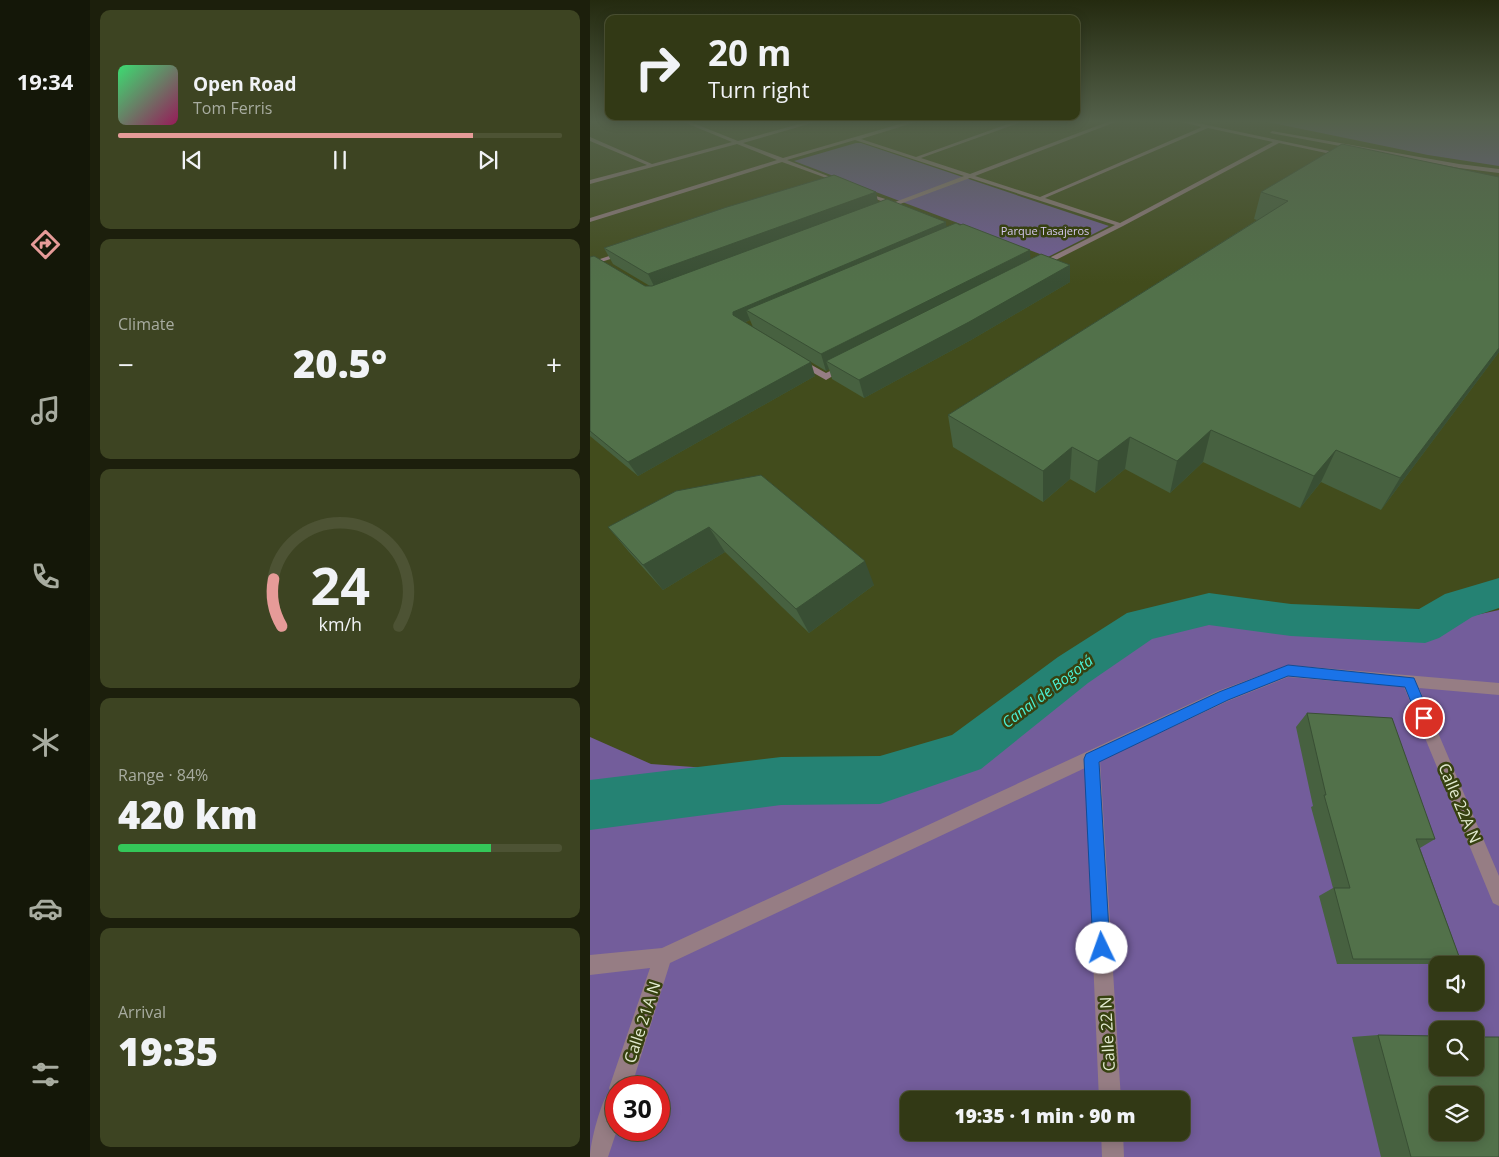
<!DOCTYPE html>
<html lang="en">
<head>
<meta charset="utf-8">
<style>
  :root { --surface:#323915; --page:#3d4422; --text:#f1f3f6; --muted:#a8aca0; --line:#4d5334; --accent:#e69b98 }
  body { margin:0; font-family:"Open Sans",sans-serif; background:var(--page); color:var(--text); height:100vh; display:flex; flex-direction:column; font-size:19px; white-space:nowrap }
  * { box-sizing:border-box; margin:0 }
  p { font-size:16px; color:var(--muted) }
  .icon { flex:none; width:28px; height:28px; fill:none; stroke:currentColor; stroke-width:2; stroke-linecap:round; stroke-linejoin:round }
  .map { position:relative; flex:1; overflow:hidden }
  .sheet { display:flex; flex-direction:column; gap:10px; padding:10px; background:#1c1f0c; width:500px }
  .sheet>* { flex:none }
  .top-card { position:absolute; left:15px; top:15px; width:475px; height:105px; border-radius:10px; box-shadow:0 2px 12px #0003,0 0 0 1px var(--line); background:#323915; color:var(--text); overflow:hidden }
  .buttons { position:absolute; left:839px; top:956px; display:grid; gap:10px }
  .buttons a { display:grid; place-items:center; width:55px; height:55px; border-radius:10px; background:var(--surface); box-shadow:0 2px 12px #0003,0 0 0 1px var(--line); font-size:25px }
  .speed { position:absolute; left:15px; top:1076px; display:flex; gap:10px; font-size:25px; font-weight:700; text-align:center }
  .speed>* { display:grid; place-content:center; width:65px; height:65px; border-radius:50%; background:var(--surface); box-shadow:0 2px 12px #0003,0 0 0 1px var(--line); line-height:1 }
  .speed .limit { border:8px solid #d22; background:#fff; color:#111 }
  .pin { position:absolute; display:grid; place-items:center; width:42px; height:42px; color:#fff; margin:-21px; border:2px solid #fff; border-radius:50%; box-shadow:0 1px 5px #0007 }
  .me { position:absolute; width:55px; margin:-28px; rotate:357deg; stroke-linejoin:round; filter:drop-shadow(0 0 4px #0008) }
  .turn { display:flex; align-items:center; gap:18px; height:105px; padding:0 20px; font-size:22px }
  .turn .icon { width:65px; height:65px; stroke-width:2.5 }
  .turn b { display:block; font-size:35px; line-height:42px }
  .big { font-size:38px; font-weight:800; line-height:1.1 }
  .sheet .widget { flex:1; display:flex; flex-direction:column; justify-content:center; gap:8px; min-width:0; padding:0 18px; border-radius:10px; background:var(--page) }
  .sheet .dial { align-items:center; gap:0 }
  .dial svg { height:130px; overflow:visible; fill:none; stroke:var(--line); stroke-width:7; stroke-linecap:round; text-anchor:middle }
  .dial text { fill:var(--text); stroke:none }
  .song { display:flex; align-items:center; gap:15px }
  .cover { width:60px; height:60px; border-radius:8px; background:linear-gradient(135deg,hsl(140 70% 55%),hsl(330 70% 35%)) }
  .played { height:5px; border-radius:2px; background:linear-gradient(90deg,var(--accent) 80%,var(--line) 80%) }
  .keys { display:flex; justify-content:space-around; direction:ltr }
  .heat { display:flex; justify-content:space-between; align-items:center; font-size:28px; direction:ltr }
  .charge { height:8px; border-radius:4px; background:linear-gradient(90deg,#34c759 84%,var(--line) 0) }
  .trip { position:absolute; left:310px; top:1091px; width:290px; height:50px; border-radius:10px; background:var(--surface); box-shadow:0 2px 12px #0003,0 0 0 1px var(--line); font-weight:800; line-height:50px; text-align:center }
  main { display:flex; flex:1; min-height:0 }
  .menu { display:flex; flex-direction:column; width:90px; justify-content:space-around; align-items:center; background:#141708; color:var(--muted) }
  .menu .icon { width:35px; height:35px }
  .menu .on { color:var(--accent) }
  .menu b { font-size:22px; color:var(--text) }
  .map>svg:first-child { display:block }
</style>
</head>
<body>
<main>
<nav class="menu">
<b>19:34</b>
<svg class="icon on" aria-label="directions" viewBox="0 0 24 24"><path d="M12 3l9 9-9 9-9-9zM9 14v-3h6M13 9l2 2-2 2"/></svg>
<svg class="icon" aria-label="music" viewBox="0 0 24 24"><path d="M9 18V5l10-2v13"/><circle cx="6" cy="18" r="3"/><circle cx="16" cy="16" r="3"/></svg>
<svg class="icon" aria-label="phone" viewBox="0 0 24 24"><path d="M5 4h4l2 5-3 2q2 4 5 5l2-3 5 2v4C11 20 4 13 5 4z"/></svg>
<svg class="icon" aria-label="climate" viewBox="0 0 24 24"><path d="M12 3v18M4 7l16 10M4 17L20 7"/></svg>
<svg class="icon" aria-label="car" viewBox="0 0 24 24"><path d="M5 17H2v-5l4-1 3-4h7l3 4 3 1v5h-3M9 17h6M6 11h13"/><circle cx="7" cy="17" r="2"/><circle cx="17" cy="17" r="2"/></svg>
<svg class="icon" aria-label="filters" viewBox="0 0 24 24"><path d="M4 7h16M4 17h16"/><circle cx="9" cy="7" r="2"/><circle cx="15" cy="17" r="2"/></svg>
</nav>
<section class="sheet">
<div class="widget">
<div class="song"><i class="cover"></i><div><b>Open Road</b><p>Tom Ferris</p></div></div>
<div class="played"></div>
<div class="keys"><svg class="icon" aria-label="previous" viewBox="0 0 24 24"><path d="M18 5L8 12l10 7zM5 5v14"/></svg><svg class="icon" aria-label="pause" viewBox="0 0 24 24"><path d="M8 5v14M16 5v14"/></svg><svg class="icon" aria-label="next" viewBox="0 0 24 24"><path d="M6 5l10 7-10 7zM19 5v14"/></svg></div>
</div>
<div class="widget"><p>Climate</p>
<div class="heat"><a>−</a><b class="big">20.5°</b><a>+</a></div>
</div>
<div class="widget dial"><svg viewBox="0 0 100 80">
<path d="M14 69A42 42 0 1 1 86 69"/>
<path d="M14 69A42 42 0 0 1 9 40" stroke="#e69b98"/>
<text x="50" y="56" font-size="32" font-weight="700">24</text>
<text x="50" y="72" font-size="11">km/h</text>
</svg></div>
<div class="widget"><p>Range · 84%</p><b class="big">420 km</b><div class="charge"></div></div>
<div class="widget"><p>Arrival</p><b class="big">19:35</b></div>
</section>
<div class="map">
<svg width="909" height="1157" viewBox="0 0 909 1157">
  <rect width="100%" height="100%" fill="#424c1c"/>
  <g fill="#735d9b" fill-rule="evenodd">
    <polygon points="673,121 909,121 909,166 838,155"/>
    <polygon points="266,143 271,143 519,226 458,257 204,161"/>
    <path d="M 909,610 L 909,1157 L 0,1157 L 0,737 L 61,764 L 290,780 L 589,616 L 835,626 ZM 848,965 L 885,965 L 885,1002 L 848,1002 ZM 848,1030 L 885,1030 L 885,1068 L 848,1068 ZM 26,1088 L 69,1088 L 69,1130 L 26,1130 ZM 848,1095 L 885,1095 L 885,1132 L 848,1132 ZM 319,1100 L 591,1100 L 591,1132 L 319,1132 Z"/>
  </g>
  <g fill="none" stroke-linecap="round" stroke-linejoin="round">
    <polygon fill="#258273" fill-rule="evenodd" points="909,578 909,608 882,617 849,638 835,643 701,636 619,625 562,639 498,683 391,769 290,804 191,805 0,830 0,780 191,757 290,756 362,735 468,657 537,613 619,593 701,604 829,609 855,594"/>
    <g fill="#967d84" fill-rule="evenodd">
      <path d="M 91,121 L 98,121 L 148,141 L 220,121 L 229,121 L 153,143 L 193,158 L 320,121 L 329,121 L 271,139 L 326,157 L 426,121 L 434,121 L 331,158 L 380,174 L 520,121 L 528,121 L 385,176 L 450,197 L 612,127 L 587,121 L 598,121 L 758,155 L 755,157 L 689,143 L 533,226 L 450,268 L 446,266 L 447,264 L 525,225 L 380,178 L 310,204 L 311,207 L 304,206 L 290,210 L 290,208 L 299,204 L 270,193 L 270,191 L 305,202 L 374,176 L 265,140 L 197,160 L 253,182 L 253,184 L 192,162 L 0,222 L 0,218 L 187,160 L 147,144 L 0,184 L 0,180 L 57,165 L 0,141 L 0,137 L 62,164 L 142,142 ZM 618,128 L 683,142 L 530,223 L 455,198 Z"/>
      <polygon points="682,131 869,164 909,169 909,173 869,168 680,133"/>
      <polygon points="34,251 37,253 36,254 8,263 4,261"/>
      <polygon points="209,358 236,373 254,364 258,367 236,380 206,363 206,359"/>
      <path d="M 698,665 L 909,683 L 909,695 L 829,688 L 909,876 L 909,906 L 903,903 L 814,687 L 698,677 L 638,701 L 510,761 L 531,1100 L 509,1100 L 495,768 L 80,963 L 41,1088 L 26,1088 L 27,1130 L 18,1157 L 0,1157 C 0,1144 11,1099 20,1091 L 19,1088 L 60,968 L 0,975 L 0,955 L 72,948 L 628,691 Z"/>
      <polygon points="511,1132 533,1132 534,1157 512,1157"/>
    </g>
  </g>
  <g fill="#476140">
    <polygon points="909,177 909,352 791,510 731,482 710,508 613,462 580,493 535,469 505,493 480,479 453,502 363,447 358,415 667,220 664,219 671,192"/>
    <polygon points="288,203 356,222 356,227 441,259 480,265 480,282 381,340 274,398 242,379 239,369 236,371 163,327 160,320 154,323 225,376 48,476 0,436 0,257 55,286 60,286 23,264 14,248"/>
    <polygon points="86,491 284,585 219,633 135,552 73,590 39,552 18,527"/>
    <polygon points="717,713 845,839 830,848 870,959 848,964 747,964 729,896 743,888 721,807 723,806 706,727"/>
    <polygon points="788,1035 909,1157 791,1157 762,1037"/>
  </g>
  <g fill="#394f34">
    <polygon points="286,192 289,207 66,290 58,274"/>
    <polygon points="356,222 357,234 156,310 160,320 148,325 143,315 143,312"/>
    <polygon points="440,250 441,266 236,361 239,369 236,371 231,354"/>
    <polygon points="480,265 480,282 381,340 274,398 269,380"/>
    <polygon points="909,348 909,352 791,510 810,478"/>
    <polygon points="221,362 225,376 48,476 38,462"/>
    <polygon points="621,430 613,462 580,493 587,461"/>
    <polygon points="540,437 535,469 505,493 508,461"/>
    <polygon points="482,447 480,479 453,502 453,471"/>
    <polygon points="746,450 731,482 710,508 724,476"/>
    <polygon points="119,527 135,552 73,590 53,565"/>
    <polygon points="275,561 284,585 219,633 206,609"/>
  </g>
  <g fill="#52714a" stroke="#394f34" fill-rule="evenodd">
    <polygon points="752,144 909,177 909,348 810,478 746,450 724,476 621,430 587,461 540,437 508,461 482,447 453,471 358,415 698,201 671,192"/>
    <polygon points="244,175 286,192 58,274 14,248 137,207"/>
    <polygon points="297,199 356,222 143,312 143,315 221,362 38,462 0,431 0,257 4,256 55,286 62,286"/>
    <polygon points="366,223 370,225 373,224 440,250 231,354 156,310"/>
    <polygon points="451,254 480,265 379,322 269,380 236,361"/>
    <polygon points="171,475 275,561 206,609 119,527 53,565 18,527 86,491"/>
    <polygon points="717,713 802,718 845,839 826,839 870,959 763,959 744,888 760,888 734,795 736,795"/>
    <path d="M 788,1035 L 848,1036 L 848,1068 L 885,1068 L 885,1037 L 909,1037 L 909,1157 L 821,1157 ZM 848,1095 L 885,1095 L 885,1132 L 848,1132 Z"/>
  </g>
  <linearGradient id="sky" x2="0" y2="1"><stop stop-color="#242a0f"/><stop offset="0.43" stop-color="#54614b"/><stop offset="1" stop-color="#54614b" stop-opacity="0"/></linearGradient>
  <rect width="909" height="283" fill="url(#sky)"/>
  <polygon fill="#1a73e8" stroke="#114b97" points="698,665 824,678 841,718 839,722 834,724 829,722 815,687 698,676 638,700 509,762 520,948 518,954 512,957 506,954 503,948 494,759 496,754 629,692"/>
  <g text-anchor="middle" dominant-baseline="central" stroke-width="5" stroke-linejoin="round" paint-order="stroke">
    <g font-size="11" fill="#d6c9f1" stroke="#374110">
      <text x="455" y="230">Parque Tasajeros</text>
    </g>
    <g font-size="15" font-style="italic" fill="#4bf2d7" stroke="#374110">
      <text transform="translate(457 691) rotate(-37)">Canal de Bogotá</text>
    </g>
    <g font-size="16" fill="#e3ebd1" stroke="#374110">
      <text transform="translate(870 803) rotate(67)">Calle 22A N</text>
      <text transform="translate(52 1022) rotate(-72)">Calle 21A N</text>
      <text transform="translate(517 1034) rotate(-93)">Calle 22 N</text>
    </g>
  </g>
</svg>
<div class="buttons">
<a><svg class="icon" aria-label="sound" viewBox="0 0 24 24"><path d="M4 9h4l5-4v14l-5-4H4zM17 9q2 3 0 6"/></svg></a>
<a><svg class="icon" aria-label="search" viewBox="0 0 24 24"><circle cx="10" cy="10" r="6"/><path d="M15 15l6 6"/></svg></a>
<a><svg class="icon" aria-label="layers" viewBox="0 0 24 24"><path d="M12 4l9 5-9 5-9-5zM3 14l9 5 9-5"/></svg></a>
</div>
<div class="speed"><div class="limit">30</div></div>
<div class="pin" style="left:834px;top:718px;background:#d93025"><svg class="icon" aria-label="arrive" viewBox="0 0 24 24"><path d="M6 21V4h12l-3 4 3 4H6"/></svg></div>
<svg class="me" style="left:512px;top:948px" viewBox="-20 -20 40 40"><circle r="19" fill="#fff"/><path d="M0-13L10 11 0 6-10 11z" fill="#1a73e8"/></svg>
<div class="trip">19:35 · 1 min · 90 m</div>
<div class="top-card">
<div class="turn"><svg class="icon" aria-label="right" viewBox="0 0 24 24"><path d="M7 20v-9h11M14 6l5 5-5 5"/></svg><div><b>20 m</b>Turn right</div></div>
</div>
</div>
</main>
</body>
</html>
